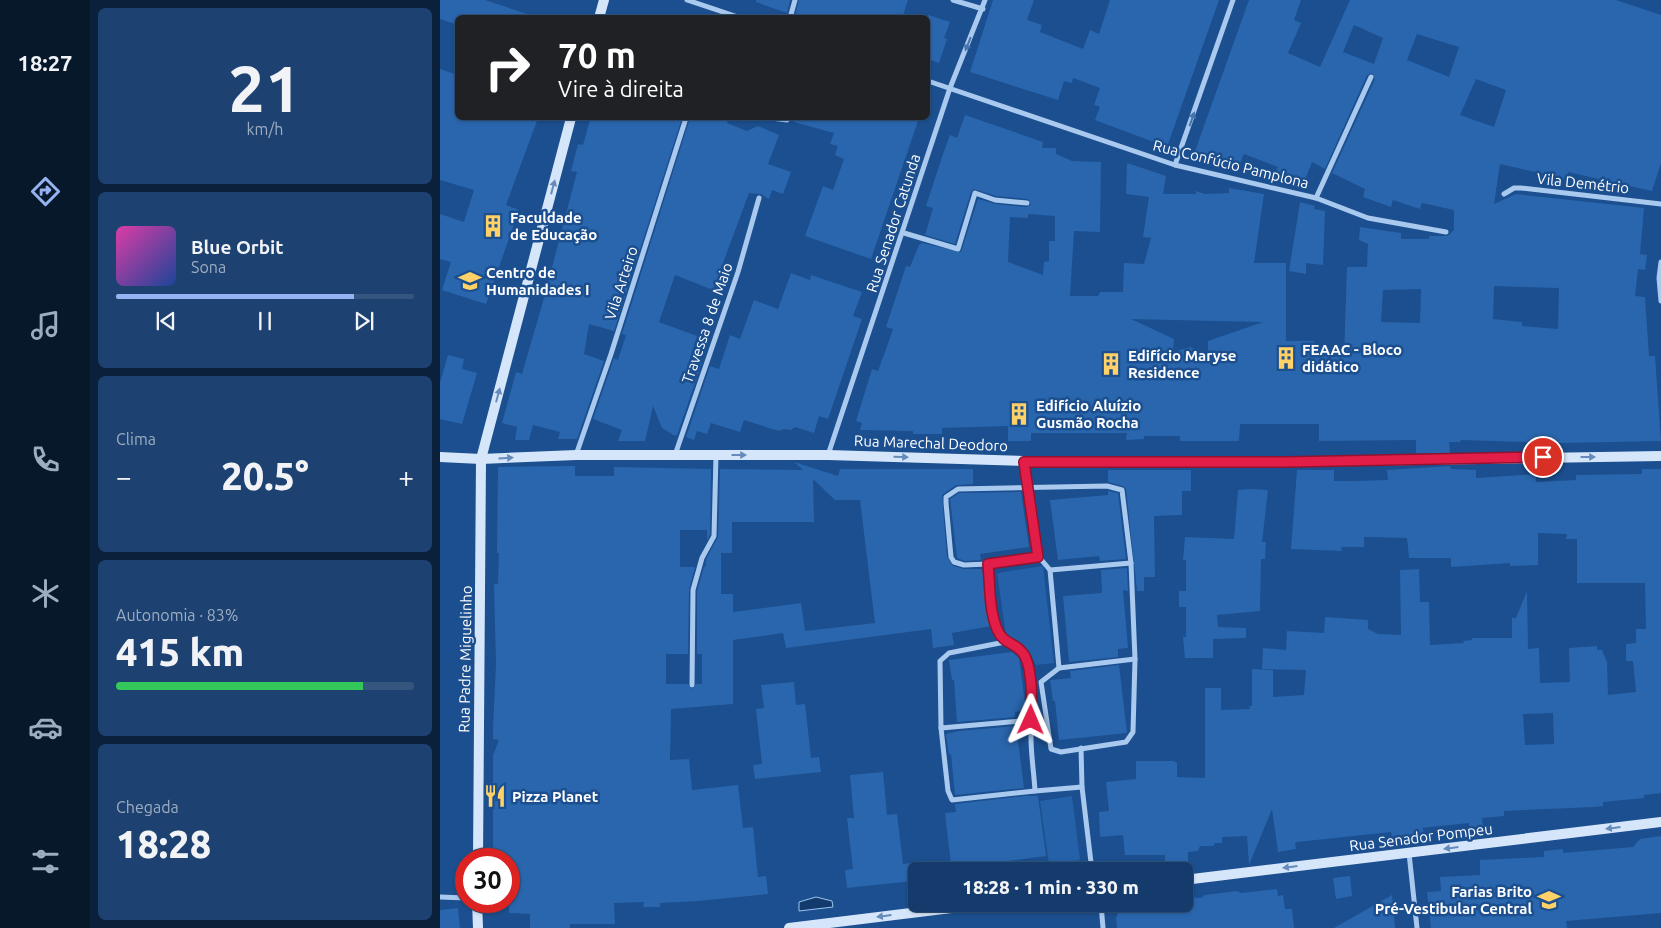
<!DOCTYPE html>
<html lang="pt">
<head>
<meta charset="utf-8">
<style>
  :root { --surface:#143b6b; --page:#1d4271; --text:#f1f3f6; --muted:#9dadc1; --line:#33557e; --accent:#95b2f1 }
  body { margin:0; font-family:Ubuntu,sans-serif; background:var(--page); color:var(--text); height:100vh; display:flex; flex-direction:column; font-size:19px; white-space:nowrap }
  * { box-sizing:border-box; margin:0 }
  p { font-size:16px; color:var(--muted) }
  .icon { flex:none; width:28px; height:28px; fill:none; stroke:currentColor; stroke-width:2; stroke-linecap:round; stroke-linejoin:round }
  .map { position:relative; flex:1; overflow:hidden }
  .drawer { display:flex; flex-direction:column; gap:8px; padding:8px; background:#0b203b; width:350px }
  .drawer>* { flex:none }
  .banner { position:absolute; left:15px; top:15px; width:475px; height:105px; border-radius:8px; box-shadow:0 1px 4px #0004,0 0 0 1px var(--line); background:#202124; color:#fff; overflow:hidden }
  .speed { position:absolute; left:15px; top:848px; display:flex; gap:10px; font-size:25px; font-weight:700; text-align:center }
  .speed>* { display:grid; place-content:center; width:65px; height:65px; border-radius:50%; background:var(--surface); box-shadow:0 1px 4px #0004,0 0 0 1px var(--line); line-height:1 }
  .speed .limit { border:8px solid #d22; background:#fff; color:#111 }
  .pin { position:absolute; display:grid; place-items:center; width:42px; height:42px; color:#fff; margin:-21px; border:2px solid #fff; border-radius:50%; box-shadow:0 1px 5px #0007 }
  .me { position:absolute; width:55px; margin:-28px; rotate:1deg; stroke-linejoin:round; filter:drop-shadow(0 0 4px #0008) }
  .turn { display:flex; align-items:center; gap:18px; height:105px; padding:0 20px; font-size:22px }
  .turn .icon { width:65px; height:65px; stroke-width:2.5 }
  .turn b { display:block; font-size:35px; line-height:42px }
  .big { font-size:38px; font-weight:800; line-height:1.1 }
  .drawer .card { flex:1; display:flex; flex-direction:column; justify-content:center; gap:8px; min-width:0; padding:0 18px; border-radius:8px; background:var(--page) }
  .drawer .dial { align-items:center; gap:0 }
  .dial b { font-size:65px; line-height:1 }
  .song { display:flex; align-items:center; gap:15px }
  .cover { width:60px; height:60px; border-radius:8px; background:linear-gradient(135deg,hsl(320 70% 55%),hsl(220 70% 35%)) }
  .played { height:5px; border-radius:2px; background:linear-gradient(90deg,var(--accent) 80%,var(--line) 80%) }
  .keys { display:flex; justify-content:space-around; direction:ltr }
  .heat { display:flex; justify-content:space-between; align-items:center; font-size:28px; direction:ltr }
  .charge { height:8px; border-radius:4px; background:linear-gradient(90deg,#34c759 83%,var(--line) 0) }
  .trip { position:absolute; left:468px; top:862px; width:285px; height:50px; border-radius:8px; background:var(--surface); box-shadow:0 1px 4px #0004,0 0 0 1px var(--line); font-weight:800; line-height:50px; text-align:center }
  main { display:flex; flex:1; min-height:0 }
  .dock { display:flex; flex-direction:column; width:90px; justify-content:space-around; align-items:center; background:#08182b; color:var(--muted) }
  .dock .icon { width:35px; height:35px }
  .dock .current { color:var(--accent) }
  .dock b { font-size:22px; color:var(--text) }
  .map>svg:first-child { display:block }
</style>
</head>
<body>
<main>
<nav class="dock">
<b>18:27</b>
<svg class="icon current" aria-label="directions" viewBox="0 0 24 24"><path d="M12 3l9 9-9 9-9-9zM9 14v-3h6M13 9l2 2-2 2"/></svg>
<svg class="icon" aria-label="music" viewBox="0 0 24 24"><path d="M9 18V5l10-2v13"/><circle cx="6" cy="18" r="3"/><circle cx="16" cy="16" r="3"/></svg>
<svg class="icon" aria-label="phone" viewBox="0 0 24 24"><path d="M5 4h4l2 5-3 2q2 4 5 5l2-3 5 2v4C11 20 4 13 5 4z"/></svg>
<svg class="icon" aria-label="climate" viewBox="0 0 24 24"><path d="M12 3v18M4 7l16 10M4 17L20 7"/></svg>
<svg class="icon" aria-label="car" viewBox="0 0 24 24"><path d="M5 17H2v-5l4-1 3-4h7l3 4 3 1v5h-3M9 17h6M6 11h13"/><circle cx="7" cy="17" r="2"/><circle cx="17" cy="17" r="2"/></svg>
<svg class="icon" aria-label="filters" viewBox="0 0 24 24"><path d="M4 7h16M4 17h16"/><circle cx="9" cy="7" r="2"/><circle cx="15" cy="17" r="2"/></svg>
</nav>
<section class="drawer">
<div class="card dial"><b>21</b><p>km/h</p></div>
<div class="card">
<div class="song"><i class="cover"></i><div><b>Blue Orbit</b><p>Sona</p></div></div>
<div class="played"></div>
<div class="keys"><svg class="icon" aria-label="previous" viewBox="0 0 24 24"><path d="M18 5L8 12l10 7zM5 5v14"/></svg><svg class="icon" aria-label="pause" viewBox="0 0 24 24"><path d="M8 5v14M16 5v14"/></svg><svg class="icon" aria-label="next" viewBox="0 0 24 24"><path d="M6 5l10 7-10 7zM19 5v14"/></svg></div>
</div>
<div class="card"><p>Clima</p>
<div class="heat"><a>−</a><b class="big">20.5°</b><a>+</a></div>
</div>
<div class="card"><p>Autonomia · 83%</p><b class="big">415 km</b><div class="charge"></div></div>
<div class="card"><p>Chegada</p><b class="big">18:28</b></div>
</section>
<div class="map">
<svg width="1221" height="928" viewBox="0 0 1221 928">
  <rect width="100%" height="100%" fill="#1b4f8f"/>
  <g fill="#2461a8">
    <polygon points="603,566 614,663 596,665 591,655 566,635 557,573"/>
    <polygon points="632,796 640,860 609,864 600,801"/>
  </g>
  <polygon fill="#123a6d" stroke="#9cc4f0" points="376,897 392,901 393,907 359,911 359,902"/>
  <g fill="#2a66ad" fill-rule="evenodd">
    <polygon points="0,0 45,0 90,15 90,18 18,18 18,25 0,19"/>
    <polygon points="316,0 350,0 347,13 316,2"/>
    <polygon points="359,0 468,0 462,18 360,18 355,16"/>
    <polygon points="553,0 594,0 587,20 602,25 600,32 643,49 650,30 659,34 670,0 779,0 727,147 655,120 660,107 654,105 660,88 633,78 632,83 624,81 618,100 530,72"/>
    <path d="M 809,0 L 861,0 L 854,20 L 861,23 L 848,53 L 880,67 L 910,0 L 1176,0 L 1221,15 L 1221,163 L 1212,191 L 1128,172 L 1129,180 L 1060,164 L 1054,204 L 1076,194 L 1204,208 L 1200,254 L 1207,255 L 1205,270 L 1198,269 L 1195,296 L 1205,297 L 1209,356 L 1215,356 L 1221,441 L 1121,443 L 1021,440 L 1020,442 L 1009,442 L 1010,453 L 976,453 L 976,440 L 879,441 L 879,424 L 800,424 L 799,441 L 740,441 L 740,436 L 704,436 L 704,439 L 686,440 L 687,433 L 591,433 L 591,441 L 568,441 L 568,426 L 502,428 L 502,434 L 473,434 L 473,431 L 420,430 L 422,423 L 416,421 L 432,369 L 438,371 L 445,352 L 453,329 L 446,327 L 466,266 L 470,267 L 479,245 L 482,243 L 521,252 L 538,199 L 555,204 L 587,207 L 591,204 L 588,199 L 556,196 L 534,189 L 531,192 L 515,244 L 485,235 L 493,208 L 486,206 L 503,154 L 510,135 L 517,138 L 525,115 L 603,142 L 602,148 L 616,148 L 616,154 L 632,161 L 661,162 L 660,232 L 634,231 L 630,296 L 658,296 L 660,292 L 683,292 L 684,263 L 704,264 L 711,238 L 703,237 L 709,197 L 686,194 L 687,163 L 726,176 L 723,194 L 756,194 L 756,191 L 765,194 L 789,193 L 789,188 L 824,194 L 814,263 L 846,263 L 846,341 L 874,341 L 874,356 L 904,357 L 907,267 L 927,267 L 928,244 L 919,240 L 920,227 L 961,233 L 961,239 L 989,239 L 989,236 L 1007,236 L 1014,230 L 1014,210 L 982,203 L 980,209 L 953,200 L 951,207 L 923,197 L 925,189 L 892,173 L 935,79 L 932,73 L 927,75 L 885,169 L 872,162 L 864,182 L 836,171 L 838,167 L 804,154 L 796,173 L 756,159 L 754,154 ZM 914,25 L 943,38 L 934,64 L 903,52 ZM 977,34 L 1019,47 L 1009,77 L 967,60 ZM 1036,79 L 1066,90 L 1054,127 L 1020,115 ZM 588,214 L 615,216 L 615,241 L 609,241 L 609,261 L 604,262 L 603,275 L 568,262 L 570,217 L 588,218 ZM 1054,286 L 1119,288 L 1118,329 L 1082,326 L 1082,322 L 1053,319 ZM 981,289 L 980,323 L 941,322 L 943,290 ZM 691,319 L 775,321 L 823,322 L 768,341 L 768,355 L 750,347 L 733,352 L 734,339 Z"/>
    <polygon points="488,15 510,22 504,38 507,39 499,63 488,59"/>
    <polygon points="0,69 18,75 18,118 98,118 66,205 79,210 46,304 2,290 11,262 0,259 0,214 24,222 34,190 0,180"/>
    <polygon points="153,118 242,118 174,331 149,324 144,354 164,361 137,439 118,439 120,432 93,425 89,440 75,440 77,427 62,423 76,372 82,374 104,298 137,172 131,171 138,144 143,145 150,120 152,121"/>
    <polygon points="250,118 288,120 287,123 307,131 318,126 339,135 328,164 351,172 343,194 332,190 329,199 321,194 309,193 273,290 235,275 219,322 257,336 250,359 262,363 237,435 235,436 222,428 213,406 205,441 178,441 182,430 153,419 174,358 178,360 186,335 182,334"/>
    <polygon points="355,118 479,118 431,259 365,236 383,186 393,190 404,159 395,155 398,146 390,144 394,133 354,122"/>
    <polygon points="860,202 875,206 874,209 885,211 883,265 866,263 866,274 849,271"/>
    <polygon points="351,273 370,280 371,275 422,292 413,316 422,319 388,419 379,416 374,433 355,427 351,430 344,429 339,431 304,420 300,432 271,423 267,434 257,431 254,440 246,437 270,366 279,369 290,335 300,339 314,300 338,309"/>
    <polygon points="8,355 24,359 22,369 37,373 22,424 0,419 0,383"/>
    <path d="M 354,462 L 398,476 L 400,469 L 533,469 L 533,484 L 516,485 L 502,495 L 507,557 L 513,566 L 524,569 L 542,569 L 551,626 L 512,633 L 514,645 L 493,648 L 491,629 L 346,648 L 343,633 L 293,640 L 293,704 L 231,709 L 230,760 L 249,759 L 252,790 L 298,785 L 303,828 L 313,827 L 318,877 L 326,876 L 328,894 L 258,901 L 220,903 L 220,907 L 203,907 L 204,902 L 174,903 L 175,924 L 130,924 L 130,928 L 90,928 L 90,914 L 69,913 L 69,859 L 53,859 L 53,755 L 59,740 L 53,739 L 53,727 L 56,665 L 54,584 L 58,584 L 59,553 L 57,553 L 58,467 L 135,466 L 135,476 L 174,476 L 174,467 L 271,469 L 270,535 L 267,540 L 267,530 L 240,530 L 240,567 L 255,567 L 249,590 L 248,654 L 226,654 L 226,684 L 248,684 L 252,689 L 256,684 L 262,684 L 262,654 L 257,654 L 257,591 L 264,567 L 266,566 L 266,559 L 278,537 L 280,469 L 363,470 ZM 373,479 L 395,500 L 420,500 L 435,623 L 365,631 L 361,603 L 293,612 L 293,594 L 281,594 L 281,553 L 292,553 L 292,522 L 374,522 Z"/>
    <path d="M 1010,466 L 1011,469 L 1036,470 L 1036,478 L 1096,474 L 1096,482 L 1136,480 L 1136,475 L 1202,474 L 1202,469 L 1221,469 L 1221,793 L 1204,795 L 1204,798 L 1163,802 L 1163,806 L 1153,807 L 1064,811 L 1064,816 L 1042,818 L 1043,827 L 1029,829 L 1029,823 L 982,828 L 985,833 L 952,837 L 951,832 L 857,842 L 855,843 L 856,849 L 838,852 L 832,809 L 809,865 L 807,836 L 782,837 L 782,843 L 775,843 L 773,846 L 760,846 L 758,851 L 748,852 L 748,865 L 725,868 L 725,855 L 685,855 L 683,835 L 660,837 L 659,812 L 669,811 L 666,782 L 696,779 L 696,761 L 733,761 L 737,763 L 737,777 L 765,778 L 765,688 L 781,688 L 781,710 L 810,709 L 809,706 L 812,706 L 812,669 L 833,670 L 833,697 L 864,695 L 866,670 L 822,669 L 823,648 L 846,650 L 847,631 L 884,633 L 885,617 L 928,620 L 928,629 L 938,634 L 961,635 L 960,570 L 979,569 L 980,602 L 989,602 L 990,645 L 1024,643 L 1023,641 L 1032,640 L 1032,638 L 1072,638 L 1072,618 L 1076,618 L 1087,591 L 1088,649 L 1099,648 L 1100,683 L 1130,682 L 1129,648 L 1157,646 L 1157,650 L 1162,650 L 1167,662 L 1168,695 L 1196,692 L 1193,661 L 1186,661 L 1186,644 L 1196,643 L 1196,629 L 1206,629 L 1205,583 L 1137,583 L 1137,539 L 1126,539 L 1127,534 L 1098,533 L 1098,565 L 1070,566 L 1070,563 L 1011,567 L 1011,558 L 969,558 L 967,538 L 924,537 L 924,547 L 901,547 L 902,551 L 851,549 L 857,470 L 894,470 L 894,481 L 915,481 L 948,480 L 947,470 ZM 1113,713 L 1114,744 L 1085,745 L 1083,714 Z"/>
    <polygon points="668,470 751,470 751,491 742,491 742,515 714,516 715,577 704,577 704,591 697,591 686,489 683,486 668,482"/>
    <polygon points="810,489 828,490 822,542 826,542 825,559 821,559 820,611 777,615 778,627 806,628 806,638 773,639 773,658 745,658 743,637 746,637 746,607 739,607 739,591 746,591 746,560 743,560 745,537 794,539 798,490"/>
    <polygon points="668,491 678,493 686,559 660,561 659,556 618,560 610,500 668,495"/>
    <polygon points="581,492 589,547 540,554 541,560 525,561 517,558 510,499 519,493"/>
    <polygon points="687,568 688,591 683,590 688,648 678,649 678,657 629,662 623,596 662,593 661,570"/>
    <polygon points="572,652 579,658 586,710 575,712 575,717 517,722 514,680 512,680 509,660"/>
    <polygon points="679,665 687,733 619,740 615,701 613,701 610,680 631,678 630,671"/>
    <polygon points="354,682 356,705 365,704 371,758 379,757 381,772 315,779 313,765 322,764 316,709 324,708 321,685"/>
    <polygon points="576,726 584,788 515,795 511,754 509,755 506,734 519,731"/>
    <polygon points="443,772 447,815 457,814 463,864 471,863 473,881 407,888 405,870 413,869 407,818 414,818 410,775"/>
    <polygon points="585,796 598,796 606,856 537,865 536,862 511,865 505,813 516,812 515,804"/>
    <polygon points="1221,836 1221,913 1126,921 1127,928 991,928 987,892 1001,891 1000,877 1040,875 1040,860 1104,857 1104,851 1123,849 1123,853 1193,847 1200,839"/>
    <polygon points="910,876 912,896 896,899 893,878"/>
    <polygon points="837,889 838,896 843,895 845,909 852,909 854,928 677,928 676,918 679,910 704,908 704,904 749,904 748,897 761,898 765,895 797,891 801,893"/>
    <polygon points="952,895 955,928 894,928"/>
    <polygon points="18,908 20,928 0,928 0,910"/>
  </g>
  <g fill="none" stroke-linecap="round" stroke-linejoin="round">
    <g stroke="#a9c9ee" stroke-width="5">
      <polyline points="247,0 301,18"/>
      <polyline points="513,0 543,9"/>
      <polyline points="350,18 355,0"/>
      <polyline points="488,81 735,165 876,198 928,218 1006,232"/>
      <polyline points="331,118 347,120"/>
      <polyline points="735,165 793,0"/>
      <polyline points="1064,194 1074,188 1081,188 1221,204"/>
      <polyline points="876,198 931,77"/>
      <polyline points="464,233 518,249 535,193 555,200 587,203"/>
      <polyline points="1221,262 1219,278 1221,301"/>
      <polyline points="136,455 171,354 246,118"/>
      <polyline points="235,455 298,272 319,198"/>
      <polyline points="388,455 510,88 545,0"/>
      <path d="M 584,461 L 599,557 L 548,564 C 550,584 548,614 558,632 C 567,648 582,646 587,665 C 593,690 590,713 591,738 C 591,755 594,773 595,791 L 642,787 L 652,871"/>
      <polyline points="548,564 524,565 514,562 511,557 506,503 506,497 518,489 667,486 682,490 691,563 695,659 693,732 686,742 621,752 611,749 601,682 619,668 610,570 599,557"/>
      <polyline points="610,570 691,563"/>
      <polyline points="565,642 509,653 500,661 501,728 591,720"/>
      <polyline points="619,668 695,659"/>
      <polyline points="252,685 253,590 262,558 274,536 276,455"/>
      <polyline points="501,728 508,791 512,800 595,791"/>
      <polyline points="641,748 642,787"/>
      <polyline points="969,853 977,928"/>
      <polyline points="0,897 26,898"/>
      <polyline points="661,904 663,928"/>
    </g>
    <g stroke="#d6e6fa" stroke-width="10">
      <polyline points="159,18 164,0"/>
      <polyline points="0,457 41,459 136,455 388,455 584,461 847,462 1221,456"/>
      <polyline points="38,859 41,459 131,118"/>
      <polyline points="744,880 1221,822"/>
      <polyline points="37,901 38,928"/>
      <polyline points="349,928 544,904"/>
    </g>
  </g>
  <defs><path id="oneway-solid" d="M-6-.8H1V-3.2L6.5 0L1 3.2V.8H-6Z" transform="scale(1.25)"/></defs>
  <g fill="#4674ac">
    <use href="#oneway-solid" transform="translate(528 44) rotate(112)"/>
    <use href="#oneway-solid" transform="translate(752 119) rotate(-71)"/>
  </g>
  <g fill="#668bba">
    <use href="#oneway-solid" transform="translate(113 187) rotate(-75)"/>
    <use href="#oneway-solid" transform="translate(58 395) rotate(-75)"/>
    <use href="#oneway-solid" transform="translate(299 455)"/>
    <use href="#oneway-solid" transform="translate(461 457) rotate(2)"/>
    <use href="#oneway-solid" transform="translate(1148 457)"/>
    <use href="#oneway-solid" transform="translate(66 458) rotate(-3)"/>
    <use href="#oneway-solid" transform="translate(1173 828) rotate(173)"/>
    <use href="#oneway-solid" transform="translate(1011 848) rotate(173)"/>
    <use href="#oneway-solid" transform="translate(850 867) rotate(173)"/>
    <use href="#oneway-solid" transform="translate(444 916) rotate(173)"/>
  </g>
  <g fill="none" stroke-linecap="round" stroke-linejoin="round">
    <defs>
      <path id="route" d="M 591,720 C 592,704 593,664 582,652 C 574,642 563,644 557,629 C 549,610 550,585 548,564 L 598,557 L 584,462 L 847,462 L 1103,457"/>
    </defs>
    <use href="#route" stroke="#92132f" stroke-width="12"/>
    <use href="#route" stroke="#e11d48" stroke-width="9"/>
  </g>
  <defs>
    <symbol id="building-bare" viewBox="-9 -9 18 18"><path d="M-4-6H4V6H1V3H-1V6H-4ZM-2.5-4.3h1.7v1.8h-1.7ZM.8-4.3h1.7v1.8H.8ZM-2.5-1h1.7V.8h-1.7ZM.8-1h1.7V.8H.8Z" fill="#ffd166" stroke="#1b4f8f" stroke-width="2.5" paint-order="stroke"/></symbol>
    <symbol id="university-bare" viewBox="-9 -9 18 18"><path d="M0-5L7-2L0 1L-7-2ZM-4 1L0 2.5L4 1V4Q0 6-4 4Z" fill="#ffd166" stroke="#1b4f8f" stroke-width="2.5" paint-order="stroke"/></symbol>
    <symbol id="restaurant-bare" viewBox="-9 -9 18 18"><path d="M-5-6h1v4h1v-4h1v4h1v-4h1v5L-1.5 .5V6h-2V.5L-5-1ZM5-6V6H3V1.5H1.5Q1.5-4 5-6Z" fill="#ffd166" stroke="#1b4f8f" stroke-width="2.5" paint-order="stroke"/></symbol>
    <symbol id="school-bare" viewBox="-9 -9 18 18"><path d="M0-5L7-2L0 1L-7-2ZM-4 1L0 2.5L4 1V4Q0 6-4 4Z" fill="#ffd166" stroke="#1b4f8f" stroke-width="2.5" paint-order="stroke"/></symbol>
  </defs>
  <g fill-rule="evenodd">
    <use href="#building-bare" x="37" y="210" width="32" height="32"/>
    <use href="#university-bare" x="14" y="265" width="32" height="32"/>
    <use href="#building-bare" x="830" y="342" width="32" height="32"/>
    <use href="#building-bare" x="655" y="348" width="32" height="32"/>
    <use href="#building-bare" x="563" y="398" width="32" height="32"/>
    <use href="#restaurant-bare" x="39" y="780" width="32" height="32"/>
    <use href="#school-bare" x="1093" y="884" width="32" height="32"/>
  </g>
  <g text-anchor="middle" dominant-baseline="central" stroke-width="5" stroke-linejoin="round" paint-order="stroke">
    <g font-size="15" fill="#fff" stroke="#1b4f8f">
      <text transform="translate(791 164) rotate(14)">Rua Confúcio Pamplona</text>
      <text transform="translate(1143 183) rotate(6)">Vila Demétrio</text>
      <text transform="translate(453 223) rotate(-72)">Rua Senador Catunda</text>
      <text transform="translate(181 283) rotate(-72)">Vila Arteiro</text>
      <text transform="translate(267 323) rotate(-71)">Travessa 8 de Maio</text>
      <text transform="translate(491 443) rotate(2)">Rua Marechal Deodoro</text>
      <text transform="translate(25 659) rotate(-89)">Rua Padre Miguelinho</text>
      <text transform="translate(981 837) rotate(-7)">Rua Senador Pompeu</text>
    </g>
    <g font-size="15" font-weight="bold" fill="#fff" stroke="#1b4f8f" text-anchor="start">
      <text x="70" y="217">Faculdade<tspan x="70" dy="17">de Educação</tspan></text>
      <text x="46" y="272">Centro de<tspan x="46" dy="17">Humanidades I</tspan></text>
      <text x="862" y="349">FEAAC - Bloco<tspan x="862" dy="17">didático</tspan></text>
      <text x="688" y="355">Edifício Maryse<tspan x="688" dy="17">Residence</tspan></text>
      <text x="596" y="405">Edifício Aluízio<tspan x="596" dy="17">Gusmão Rocha</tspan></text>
      <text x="72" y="796">Pizza Planet</text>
      <text x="1092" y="891" text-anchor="end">Farias Brito<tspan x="1092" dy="17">Pré-Vestibular Central</tspan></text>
    </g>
  </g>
</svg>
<div class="speed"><div class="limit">30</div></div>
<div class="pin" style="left:1103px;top:457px;background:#d93025"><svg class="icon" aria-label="arrive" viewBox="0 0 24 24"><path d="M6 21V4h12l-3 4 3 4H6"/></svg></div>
<svg class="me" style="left:591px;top:720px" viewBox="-20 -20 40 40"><path d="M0-17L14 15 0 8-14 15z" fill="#e11d48" stroke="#fff" stroke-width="4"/></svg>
<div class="trip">18:28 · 1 min · 330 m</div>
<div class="banner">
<div class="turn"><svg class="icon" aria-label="right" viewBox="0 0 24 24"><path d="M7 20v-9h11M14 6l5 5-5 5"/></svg><div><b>70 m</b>Vire à direita</div></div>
</div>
</div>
</main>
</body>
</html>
